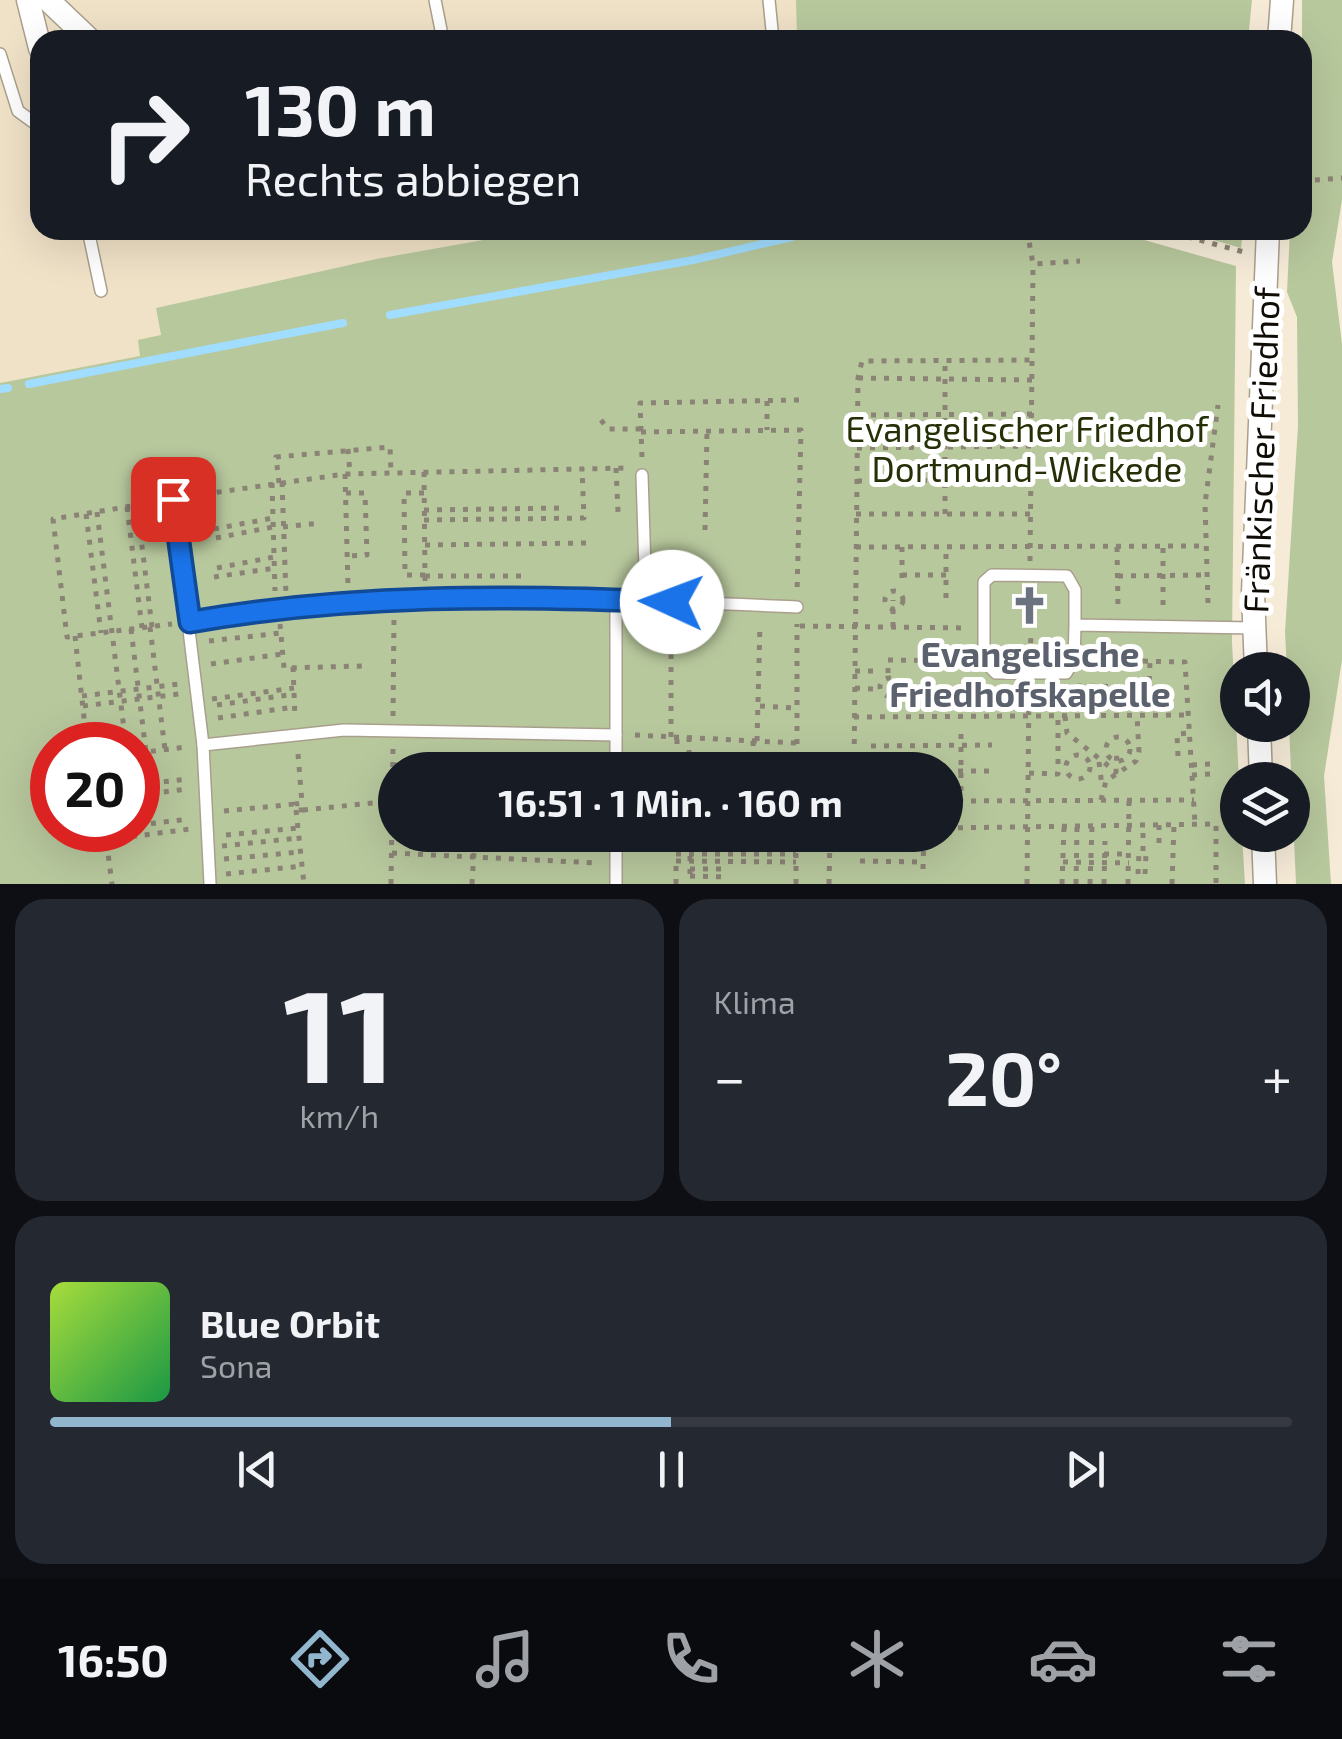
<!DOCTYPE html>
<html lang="de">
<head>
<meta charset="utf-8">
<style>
  :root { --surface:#171b24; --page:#242831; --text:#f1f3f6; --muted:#9ea1a6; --line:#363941; --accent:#92b6ce }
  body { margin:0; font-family:"Exo 2",sans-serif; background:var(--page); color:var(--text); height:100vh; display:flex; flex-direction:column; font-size:38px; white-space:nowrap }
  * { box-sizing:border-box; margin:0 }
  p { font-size:32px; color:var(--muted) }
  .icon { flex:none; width:55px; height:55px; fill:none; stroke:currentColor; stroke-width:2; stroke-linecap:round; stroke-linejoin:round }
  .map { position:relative; height:884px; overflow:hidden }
  .drawer { display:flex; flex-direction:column; gap:15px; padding:15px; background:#0d0f14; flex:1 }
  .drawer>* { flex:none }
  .top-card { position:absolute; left:30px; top:30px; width:1282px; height:210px; border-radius:30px; box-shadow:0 10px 40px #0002; background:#171b24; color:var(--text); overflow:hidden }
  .controls { position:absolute; left:1220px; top:652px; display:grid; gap:20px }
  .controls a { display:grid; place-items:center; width:90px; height:90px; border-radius:50%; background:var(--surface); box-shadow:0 10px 40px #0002; font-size:50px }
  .speed { position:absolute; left:30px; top:722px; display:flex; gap:20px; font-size:50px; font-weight:700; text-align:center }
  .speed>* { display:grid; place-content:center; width:130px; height:130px; border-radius:50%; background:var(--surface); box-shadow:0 10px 40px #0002; line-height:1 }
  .speed .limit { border:15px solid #d22; background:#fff; color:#111 }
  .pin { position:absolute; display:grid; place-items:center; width:85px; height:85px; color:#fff; margin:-42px; border-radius:20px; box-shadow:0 5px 15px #0006 }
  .me { position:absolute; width:110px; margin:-55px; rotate:272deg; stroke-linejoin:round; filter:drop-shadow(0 0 8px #0008) }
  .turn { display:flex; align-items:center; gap:35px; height:210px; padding:0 50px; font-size:45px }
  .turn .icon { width:130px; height:130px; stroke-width:2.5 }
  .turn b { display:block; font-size:70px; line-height:85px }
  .big { font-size:75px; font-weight:700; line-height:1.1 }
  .drawer .tile { flex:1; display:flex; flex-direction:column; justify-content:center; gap:15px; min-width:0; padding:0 35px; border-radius:30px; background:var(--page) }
  .drawer .dial { align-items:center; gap:0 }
  .dial b { font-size:130px; line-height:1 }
  .song { display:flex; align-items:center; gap:30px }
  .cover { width:120px; height:120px; border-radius:15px; background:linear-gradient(135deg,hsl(80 70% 55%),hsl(140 70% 35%)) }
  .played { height:10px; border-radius:5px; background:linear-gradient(90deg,var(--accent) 50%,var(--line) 50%) }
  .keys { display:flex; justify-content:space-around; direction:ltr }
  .heat { display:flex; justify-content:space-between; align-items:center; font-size:55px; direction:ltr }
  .drawer .tiles { flex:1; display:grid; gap:15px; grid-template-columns:1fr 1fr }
  .tile:last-child { grid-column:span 2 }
  .trip { position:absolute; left:378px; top:752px; width:585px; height:100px; border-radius:50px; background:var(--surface); box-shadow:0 10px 40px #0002; font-weight:700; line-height:100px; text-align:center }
  .menu { display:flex; height:160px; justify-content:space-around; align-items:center; background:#090b0e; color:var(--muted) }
  .menu .icon { width:70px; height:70px }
  .menu .selected { color:var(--accent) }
  .menu b { font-size:45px; color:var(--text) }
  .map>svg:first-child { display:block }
</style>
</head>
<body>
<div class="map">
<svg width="1342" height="884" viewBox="0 0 1342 884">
  <rect width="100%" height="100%" fill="#f5ebd7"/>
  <polygon fill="#f0e2c7" points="0,0 796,0 797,40 40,40 40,230 540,230 376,259 156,308 161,336 141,356 0,383"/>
  <g fill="#b8c89d" fill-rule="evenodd">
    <polygon points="796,0 1252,0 1248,40 797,40"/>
    <polygon points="1302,0 1342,0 1342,200 1332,262 1342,344 1342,660 1324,776 1331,884 1296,884 1289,725 1292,725 1292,670 1287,670 1285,632 1298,426 1297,317 1287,292 1290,230 1302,230"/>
    <path d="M 540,230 L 1109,230 L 1236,266 L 1232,642 L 1239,780 L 1238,835 L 1242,835 L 1245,884 L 0,884 L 0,383 L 140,356 L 138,340 L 161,335 L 156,308 L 376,259 ZM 52,745 L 138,745 L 138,830 L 52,830 ZM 395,770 L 945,770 L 945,835 L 395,835 Z"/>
    <polygon points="1179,230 1243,230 1241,248"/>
  </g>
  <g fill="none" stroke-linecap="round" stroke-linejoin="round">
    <g stroke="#a1ddff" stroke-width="8">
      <polyline points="390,315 693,260 792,237"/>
      <polyline points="29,384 343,323"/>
      <polyline points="0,389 8,388"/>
    </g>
    <defs>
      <g id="service">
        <polyline points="435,0 443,40"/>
        <polyline points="769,0 773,40"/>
        <polyline points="0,54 18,111 40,127"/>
        <polyline points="88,230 101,291"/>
        <polyline points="642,475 646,600"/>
        <polyline points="173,499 203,745 210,884"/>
        <polyline points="616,599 616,770"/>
        <path d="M 190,622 C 390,587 595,598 797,607"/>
        <polyline points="1075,625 1075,590 1067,576 992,575 984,582 984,661 996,673 1066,673 1074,660 1075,625 1254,628"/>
        <polyline points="203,745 344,730 616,735"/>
        <polyline points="616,835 616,884"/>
      </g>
      <g id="minor">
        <polyline points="28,0 40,48"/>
        <polyline points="48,0 90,40"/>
        <polyline points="1279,40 1282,0"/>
        <polyline points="1256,670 1253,593 1268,230"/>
        <polyline points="1259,725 1261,780"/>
        <polyline points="1263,835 1265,884"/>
      </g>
    </defs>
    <use href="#service" stroke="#a99f8d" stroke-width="14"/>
    <use href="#minor" stroke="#a99f8d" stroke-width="25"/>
    <g stroke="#8b8476" stroke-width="5" stroke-dasharray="5 8" stroke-linecap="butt">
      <polyline points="1302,181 1342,178"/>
      <polyline points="1027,230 1033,264 1080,261"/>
      <polyline points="1162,230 1244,252"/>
      <polyline points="988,235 999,230"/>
      <polyline points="858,378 1033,380"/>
      <polyline points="767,401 767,430"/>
      <polyline points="858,415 1032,414"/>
      <polyline points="601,420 608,429 641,429"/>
      <polyline points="641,432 801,430 797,593"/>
      <polyline points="857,448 1032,446"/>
      <polyline points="348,449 350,474"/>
      <polyline points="642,457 640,403 799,400"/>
      <polyline points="616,468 618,512"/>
      <polyline points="424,472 425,581"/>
      <polyline points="345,474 348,586"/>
      <polyline points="857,481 1032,480"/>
      <polyline points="282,482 286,595"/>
      <polyline points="272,483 275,591"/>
      <polyline points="279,483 276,457 390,447 391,473"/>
      <polyline points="346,493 365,493 367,555 347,556"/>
      <polyline points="424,493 404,493 405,575 425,575"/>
      <polyline points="191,496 345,474 628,468"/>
      <polyline points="156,502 53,519 67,637 172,624"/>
      <polyline points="137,506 152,627"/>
      <polyline points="127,507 142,628"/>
      <polyline points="424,510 563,508"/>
      <polyline points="97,512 126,745"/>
      <polyline points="86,514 101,633"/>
      <polyline points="856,514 1031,514"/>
      <polyline points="945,514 945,362"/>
      <polyline points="424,520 584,518 582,469"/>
      <polyline points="283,527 320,523"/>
      <polyline points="214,529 273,518"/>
      <polyline points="705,530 707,432"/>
      <polyline points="216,538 273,527"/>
      <polyline points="425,545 590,543"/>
      <polyline points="856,547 1206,546"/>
      <polyline points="902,547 902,585"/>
      <polyline points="1117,547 1118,607"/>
      <polyline points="1163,548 1163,605"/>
      <polyline points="1030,561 1033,264"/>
      <polyline points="217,568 274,557"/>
      <polyline points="902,575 946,575"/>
      <polyline points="425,576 525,576"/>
      <polyline points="1118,576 1207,575"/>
      <polyline points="214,577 275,568"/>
      <circle cx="894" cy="600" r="9"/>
      <polyline points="946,598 946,547"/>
      <polyline points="1208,603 1205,504 1218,405"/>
      <polyline points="280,624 284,668 362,666"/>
      <polyline points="800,626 969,628"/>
      <polyline points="150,627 165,750"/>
      <polyline points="893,627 893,600"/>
      <polyline points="131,629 146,752"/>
      <polyline points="75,636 87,745"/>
      <polyline points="209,641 281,633"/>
      <polyline points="1030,656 1031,634"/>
      <polyline points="1091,660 1185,662 1195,824"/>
      <polyline points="211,664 282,654"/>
      <polyline points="293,667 295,718"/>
      <polyline points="855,671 876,671"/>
      <polyline points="888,673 888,660 966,661"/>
      <circle cx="889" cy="687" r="9"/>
      <polyline points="1077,686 1149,687 1150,662"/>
      <polyline points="855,688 875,689"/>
      <polyline points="890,688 987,687"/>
      <polyline points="82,696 179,684"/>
      <polyline points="212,699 294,688"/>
      <polyline points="217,705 288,695"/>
      <polyline points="83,706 179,694"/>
      <polyline points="760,706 797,708"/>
      <polyline points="393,716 394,617"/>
      <polyline points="1065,716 1067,733 1116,772 1117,748"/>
      <polyline points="854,717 1189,715"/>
      <polyline points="218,718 294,707"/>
      <polyline points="961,734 961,801"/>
      <polyline points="635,735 796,743"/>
      <circle cx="1118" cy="749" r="12"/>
      <polyline points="671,737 671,620"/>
      <polyline points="689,737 689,770"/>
      <polyline points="753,741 754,770"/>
      <polyline points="757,741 760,624"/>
      <polyline points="871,746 992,745"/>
      <polyline points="138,753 186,747"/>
      <polyline points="298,754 302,803 295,804 296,810 303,810 302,803"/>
      <polyline points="689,755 796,755"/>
      <circle cx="1078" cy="767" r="12"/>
      <polyline points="1178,756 1177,734 1190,733"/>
      <polyline points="1099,762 1102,786"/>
      <polyline points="754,763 797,763"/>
      <polyline points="393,765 492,770"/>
      <polyline points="1192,765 1212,764"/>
      <polyline points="677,770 677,736"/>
      <polyline points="797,770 797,624"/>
      <polyline points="854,770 858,378 862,361 1033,360"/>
      <polyline points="945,771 994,771"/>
      <polyline points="1029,773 1058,774 1058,716"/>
      <polyline points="1192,775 1212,774"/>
      <polyline points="138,785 187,779"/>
      <polyline points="138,795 188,789"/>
      <polyline points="1101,800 1106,781 1136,761 1139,752 1137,716"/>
      <polyline points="945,801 1194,800"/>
      <polyline points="296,810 304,884"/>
      <polyline points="303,810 393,801"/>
      <polyline points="224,811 295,804"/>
      <polyline points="138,825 189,819"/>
      <polyline points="1159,825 1159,851"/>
      <polyline points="945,828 1216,824 1216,884"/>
      <polyline points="105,830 112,884"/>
      <polyline points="226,835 298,828"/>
      <polyline points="676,838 730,838"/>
      <polyline points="106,840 190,829"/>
      <polyline points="860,840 924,842"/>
      <polyline points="690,843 690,881"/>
      <polyline points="222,846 299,838"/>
      <polyline points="676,846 728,847"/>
      <polyline points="1143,851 1143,825"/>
      <polyline points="392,853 599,863"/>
      <polyline points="676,854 796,854"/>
      <polyline points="1104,854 1129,854"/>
      <polyline points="224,859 300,852"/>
      <polyline points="676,861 796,862"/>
      <polyline points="860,861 924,862"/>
      <polyline points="1063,862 1129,863"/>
      <polyline points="690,869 726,869"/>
      <polyline points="923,869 924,835"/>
      <polyline points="226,874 302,866"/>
      <polyline points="1138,874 1139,853"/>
      <polyline points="1145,874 1146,853"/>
      <polyline points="690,876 726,877"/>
      <polyline points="391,884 393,747"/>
      <polyline points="472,884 475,835"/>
      <polyline points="676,884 676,862"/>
      <polyline points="796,884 796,835"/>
      <polyline points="829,884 830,835"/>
      <polyline points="1027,884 1029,687"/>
      <polyline points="1062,884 1064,827"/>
      <polyline points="1076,884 1077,827"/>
      <polyline points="1090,884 1092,827"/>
      <polyline points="1104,884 1105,841"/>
      <polyline points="1128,884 1129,800"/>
      <polyline points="1172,884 1174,825"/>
    </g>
    <use href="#service" stroke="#fff" stroke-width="11"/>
    <use href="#minor" stroke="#fff" stroke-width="22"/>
  </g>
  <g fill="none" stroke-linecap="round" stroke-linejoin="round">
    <defs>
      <path id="route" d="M 173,499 L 190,622 C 348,594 511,595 672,602"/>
    </defs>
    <use href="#route" stroke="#114b97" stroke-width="25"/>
    <use href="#route" stroke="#1a73e8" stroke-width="18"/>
  </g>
  <defs>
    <symbol id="church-bare" viewBox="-9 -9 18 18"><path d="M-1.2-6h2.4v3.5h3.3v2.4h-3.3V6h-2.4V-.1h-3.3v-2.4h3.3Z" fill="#6b7280" stroke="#fff" stroke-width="2.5" paint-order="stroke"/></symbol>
  </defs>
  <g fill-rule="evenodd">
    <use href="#church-bare" x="1002" y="578" width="55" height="55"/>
  </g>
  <g text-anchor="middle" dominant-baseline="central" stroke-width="10" stroke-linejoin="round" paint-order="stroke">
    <g font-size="35" fill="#253007" stroke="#fff">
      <text x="1027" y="428">Evangelischer Friedhof<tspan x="1027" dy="40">Dortmund-Wickede</tspan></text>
    </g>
    <g font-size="35" fill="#0f0c06" stroke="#fff">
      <text transform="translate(1260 450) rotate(-88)">Fränkischer Friedhof</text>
    </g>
    <g font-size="35" font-weight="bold" fill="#5b616d" stroke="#fff">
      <text x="1030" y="653">Evangelische<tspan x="1030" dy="40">Friedhofskapelle</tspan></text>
    </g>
  </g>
</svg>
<div class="controls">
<a><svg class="icon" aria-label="sound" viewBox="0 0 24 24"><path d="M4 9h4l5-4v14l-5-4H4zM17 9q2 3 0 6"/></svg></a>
<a><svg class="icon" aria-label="layers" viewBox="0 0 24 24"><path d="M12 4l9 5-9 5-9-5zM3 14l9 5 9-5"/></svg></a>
</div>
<div class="speed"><div class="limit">20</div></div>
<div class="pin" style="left:173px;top:499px;background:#d93025"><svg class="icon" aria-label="arrive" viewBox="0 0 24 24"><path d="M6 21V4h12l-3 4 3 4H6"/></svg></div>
<svg class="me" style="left:672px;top:602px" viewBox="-20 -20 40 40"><circle r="19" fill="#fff"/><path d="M0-13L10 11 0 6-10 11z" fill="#1a73e8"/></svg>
<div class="trip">16:51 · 1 Min. · 160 m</div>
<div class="top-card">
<div class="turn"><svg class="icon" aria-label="right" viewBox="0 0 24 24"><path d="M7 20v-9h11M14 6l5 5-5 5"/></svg><div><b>130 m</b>Rechts abbiegen</div></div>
</div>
</div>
<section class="drawer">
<div class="tiles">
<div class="tile dial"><b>11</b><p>km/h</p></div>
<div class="tile"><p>Klima</p>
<div class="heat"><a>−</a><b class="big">20°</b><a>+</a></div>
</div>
<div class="tile">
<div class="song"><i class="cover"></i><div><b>Blue Orbit</b><p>Sona</p></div></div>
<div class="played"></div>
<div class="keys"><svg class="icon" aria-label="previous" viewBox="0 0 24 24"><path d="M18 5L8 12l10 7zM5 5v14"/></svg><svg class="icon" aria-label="pause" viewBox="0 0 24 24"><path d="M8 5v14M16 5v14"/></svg><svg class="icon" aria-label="next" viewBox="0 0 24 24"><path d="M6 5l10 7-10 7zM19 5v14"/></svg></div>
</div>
</div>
</section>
<nav class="menu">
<b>16:50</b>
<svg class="icon selected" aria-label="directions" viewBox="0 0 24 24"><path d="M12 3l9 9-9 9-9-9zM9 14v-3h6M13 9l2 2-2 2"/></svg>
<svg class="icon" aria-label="music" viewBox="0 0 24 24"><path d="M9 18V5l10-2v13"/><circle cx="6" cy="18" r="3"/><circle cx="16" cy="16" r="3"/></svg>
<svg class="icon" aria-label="phone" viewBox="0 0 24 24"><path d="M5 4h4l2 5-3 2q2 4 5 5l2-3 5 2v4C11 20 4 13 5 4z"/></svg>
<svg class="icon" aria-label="climate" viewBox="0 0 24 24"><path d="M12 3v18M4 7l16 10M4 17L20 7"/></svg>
<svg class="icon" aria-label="car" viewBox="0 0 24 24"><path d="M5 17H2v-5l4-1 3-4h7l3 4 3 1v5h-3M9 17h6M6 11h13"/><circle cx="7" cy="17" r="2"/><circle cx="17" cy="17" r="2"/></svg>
<svg class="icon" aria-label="filters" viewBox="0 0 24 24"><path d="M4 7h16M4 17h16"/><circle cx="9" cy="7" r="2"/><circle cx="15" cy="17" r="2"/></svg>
</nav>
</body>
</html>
